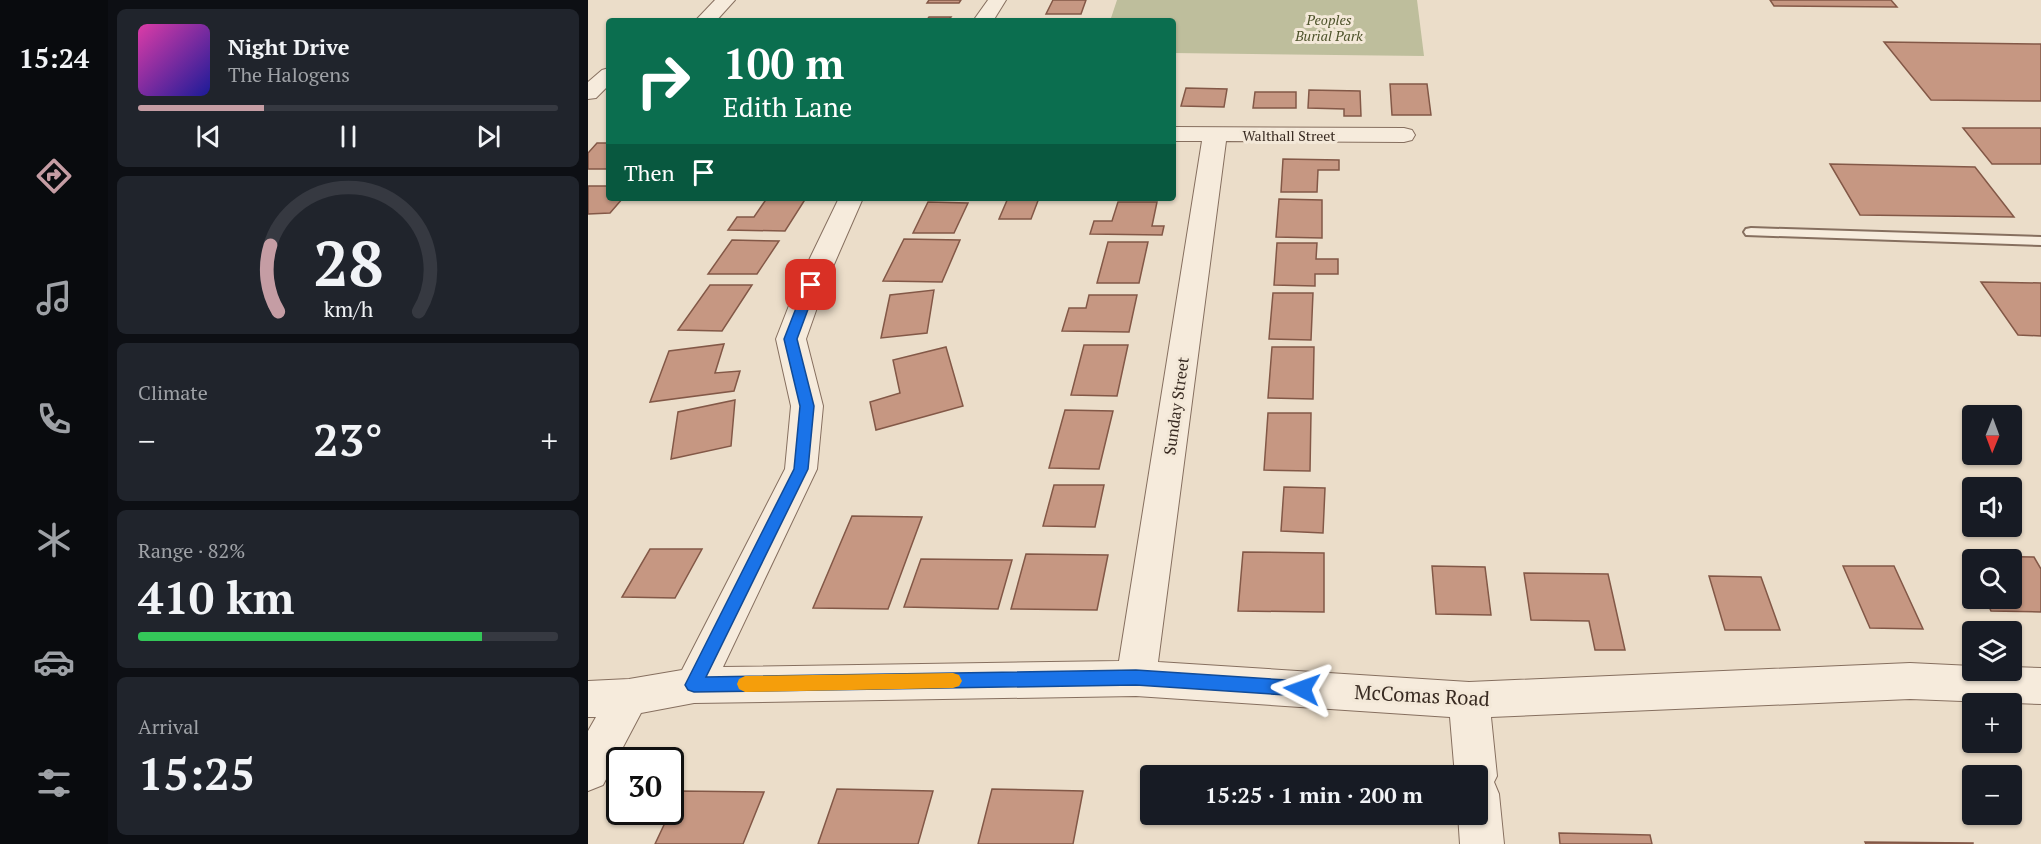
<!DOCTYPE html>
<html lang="en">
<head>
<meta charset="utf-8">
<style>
  :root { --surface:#171b24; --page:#20242c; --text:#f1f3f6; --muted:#9ea1a6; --line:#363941; --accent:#c59da4 }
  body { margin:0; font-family:"PT Serif",serif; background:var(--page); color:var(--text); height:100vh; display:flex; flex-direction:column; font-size:22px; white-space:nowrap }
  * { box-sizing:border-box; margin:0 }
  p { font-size:20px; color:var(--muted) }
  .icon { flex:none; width:33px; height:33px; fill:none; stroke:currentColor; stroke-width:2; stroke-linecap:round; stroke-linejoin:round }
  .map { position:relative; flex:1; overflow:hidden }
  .sheet { display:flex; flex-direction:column; gap:9px; padding:9px; background:#0d0f14; width:480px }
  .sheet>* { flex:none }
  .banner { position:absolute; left:18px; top:18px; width:570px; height:183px; border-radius:6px; box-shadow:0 2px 4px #0004; background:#0b6e4f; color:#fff; overflow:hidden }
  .needle { width:39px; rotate:181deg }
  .fabs { position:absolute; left:1374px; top:405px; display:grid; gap:12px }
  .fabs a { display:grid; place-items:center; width:60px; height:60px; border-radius:6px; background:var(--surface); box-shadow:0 2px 4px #0004; font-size:30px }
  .speed { position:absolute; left:18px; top:747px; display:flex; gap:12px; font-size:30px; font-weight:700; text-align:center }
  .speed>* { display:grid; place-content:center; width:78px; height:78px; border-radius:50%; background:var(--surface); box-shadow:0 2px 4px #0004; line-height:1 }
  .speed .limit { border:3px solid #111; border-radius:9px; background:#fff; color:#111 }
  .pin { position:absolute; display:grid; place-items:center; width:51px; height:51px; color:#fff; margin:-26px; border-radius:12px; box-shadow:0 3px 9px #0006 }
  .me { position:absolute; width:66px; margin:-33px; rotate:274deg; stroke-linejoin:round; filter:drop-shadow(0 0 4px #0008) }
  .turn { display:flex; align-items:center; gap:21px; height:126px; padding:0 18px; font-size:27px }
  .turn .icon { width:78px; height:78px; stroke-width:2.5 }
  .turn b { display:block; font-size:42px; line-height:51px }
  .then { display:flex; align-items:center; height:57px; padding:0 18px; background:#0003; gap:12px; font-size:22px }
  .big { font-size:45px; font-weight:700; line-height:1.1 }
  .sheet .tile { flex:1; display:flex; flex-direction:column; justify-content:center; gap:9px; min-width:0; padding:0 21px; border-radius:9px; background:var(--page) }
  .sheet .dial { align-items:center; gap:0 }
  .dial svg { height:156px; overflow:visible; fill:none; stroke:var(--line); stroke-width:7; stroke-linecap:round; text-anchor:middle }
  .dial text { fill:var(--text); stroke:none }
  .song { display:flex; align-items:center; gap:18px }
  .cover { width:72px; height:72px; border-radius:9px; background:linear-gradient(135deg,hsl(320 70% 55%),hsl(240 70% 35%)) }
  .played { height:6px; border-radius:3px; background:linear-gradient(90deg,var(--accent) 30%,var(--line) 30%) }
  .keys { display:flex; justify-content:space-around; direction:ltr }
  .heat { display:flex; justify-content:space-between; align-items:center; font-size:33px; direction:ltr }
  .charge { height:9px; border-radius:4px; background:linear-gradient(90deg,#34c759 82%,var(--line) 0) }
  .trip { position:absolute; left:552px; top:765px; width:348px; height:60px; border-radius:6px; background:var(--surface); box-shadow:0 2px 4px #0004; font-weight:700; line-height:60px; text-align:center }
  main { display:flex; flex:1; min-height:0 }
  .tab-bar { display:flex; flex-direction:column; width:108px; justify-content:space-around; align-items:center; background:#090b0e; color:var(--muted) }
  .tab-bar .icon { width:42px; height:42px }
  .tab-bar .selected { color:var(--accent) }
  .tab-bar b { font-size:27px; color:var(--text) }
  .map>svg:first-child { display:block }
</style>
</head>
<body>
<main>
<nav class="tab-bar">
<b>15:24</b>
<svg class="icon selected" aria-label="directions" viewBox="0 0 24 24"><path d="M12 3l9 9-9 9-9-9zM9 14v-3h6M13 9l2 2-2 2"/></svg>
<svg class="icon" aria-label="music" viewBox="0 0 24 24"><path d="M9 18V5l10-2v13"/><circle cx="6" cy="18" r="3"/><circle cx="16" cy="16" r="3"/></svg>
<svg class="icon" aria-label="phone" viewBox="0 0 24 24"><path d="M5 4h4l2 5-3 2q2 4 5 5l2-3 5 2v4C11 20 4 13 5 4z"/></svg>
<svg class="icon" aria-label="climate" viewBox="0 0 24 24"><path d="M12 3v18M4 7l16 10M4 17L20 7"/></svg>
<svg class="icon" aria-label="car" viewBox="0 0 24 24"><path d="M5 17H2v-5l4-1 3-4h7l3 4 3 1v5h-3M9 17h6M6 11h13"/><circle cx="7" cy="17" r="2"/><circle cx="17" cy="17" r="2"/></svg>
<svg class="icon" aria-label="filters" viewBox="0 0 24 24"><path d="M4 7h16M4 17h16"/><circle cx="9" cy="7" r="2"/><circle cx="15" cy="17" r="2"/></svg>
</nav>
<section class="sheet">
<div class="tile">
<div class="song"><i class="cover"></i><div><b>Night Drive</b><p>The Halogens</p></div></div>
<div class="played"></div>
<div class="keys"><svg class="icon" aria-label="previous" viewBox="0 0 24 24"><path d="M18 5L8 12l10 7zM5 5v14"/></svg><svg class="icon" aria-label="pause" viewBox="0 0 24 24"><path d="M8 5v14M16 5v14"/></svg><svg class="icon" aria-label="next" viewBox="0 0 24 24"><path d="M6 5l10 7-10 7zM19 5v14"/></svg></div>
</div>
<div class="tile dial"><svg viewBox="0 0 100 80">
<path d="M14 69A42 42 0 1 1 86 69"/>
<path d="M14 69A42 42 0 0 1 10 35" stroke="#c59da4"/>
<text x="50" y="56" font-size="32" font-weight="700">28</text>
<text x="50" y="72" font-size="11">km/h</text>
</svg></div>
<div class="tile"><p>Climate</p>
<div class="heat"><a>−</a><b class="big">23°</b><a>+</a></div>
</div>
<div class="tile"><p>Range · 82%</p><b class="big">410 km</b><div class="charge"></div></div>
<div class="tile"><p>Arrival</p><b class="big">15:25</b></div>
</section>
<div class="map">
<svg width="1453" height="844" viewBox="0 0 1453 844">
  <rect width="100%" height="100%" fill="#ebddc9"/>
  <polygon fill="#bebe9c" points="529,0 829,0 836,56 585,53 585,21 522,21"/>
  <g fill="#c69782" stroke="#835847" stroke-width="1.5">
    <polygon points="341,0 373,0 371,3 339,3"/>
    <polygon points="465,0 498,0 493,14 458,14"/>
    <polygon points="1182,0 1303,0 1309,7 1186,6"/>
    <polygon points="341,17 363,17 360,21 338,21"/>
    <polygon points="1296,42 1453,44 1453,101 1343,100"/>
    <polygon points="802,84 839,84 843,115 804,115"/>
    <polygon points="598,88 639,89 636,107 593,106"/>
    <polygon points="721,90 772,91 773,116 756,116 756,109 720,108"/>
    <polygon points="667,92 708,92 708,108 665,108"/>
    <polygon points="1375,128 1453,128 1453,164 1404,164"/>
    <polygon points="9,143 21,143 21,167 19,169 0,169 0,153"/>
    <polygon points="695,159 751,160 751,170 730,170 729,192 693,192"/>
    <polygon points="1242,164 1387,167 1426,217 1272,215"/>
    <polygon points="0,186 21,186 21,198 35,198 22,213 0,214"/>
    <polygon points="179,198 218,198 197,231 140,230 149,217 166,217"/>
    <polygon points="420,198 451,198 443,219 411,219"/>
    <polygon points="691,199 734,200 734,238 688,237"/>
    <polygon points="340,202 380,203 366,233 325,233"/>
    <polygon points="530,202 569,202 564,226 576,226 574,235 502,234 506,221 524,221"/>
    <polygon points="316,239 372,240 354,282 295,281"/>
    <polygon points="144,240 191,241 169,274 120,274"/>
    <polygon points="520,242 560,242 551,283 509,283"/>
    <polygon points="689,243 729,243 728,259 750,259 750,274 727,274 727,286 686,285"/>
    <polygon points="1393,282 1453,283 1453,336 1430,335"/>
    <polygon points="122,285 164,285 134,331 90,330"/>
    <polygon points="346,290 339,333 293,338 302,295"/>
    <polygon points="685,293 725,293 723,340 681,339"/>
    <polygon points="501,295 549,295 541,332 474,331 481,308 498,308"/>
    <polygon points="136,344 127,373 152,371 146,391 62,402 81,351"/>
    <polygon points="496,345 540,345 529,396 483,395"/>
    <polygon points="358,347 375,406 288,430 282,402 312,393 305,360"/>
    <polygon points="684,347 726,347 725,399 680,398"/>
    <polygon points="147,400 143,446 83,459 90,412"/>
    <polygon points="477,410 525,411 511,469 461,468"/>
    <polygon points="680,413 723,413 722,471 676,470"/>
    <polygon points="466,485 516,485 507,527 455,526"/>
    <polygon points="696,487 737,488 735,533 693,531"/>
    <polygon points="264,516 334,517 300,609 225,608"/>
    <polygon points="62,549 114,549 87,598 34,597"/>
    <polygon points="655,552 736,553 736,612 650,611"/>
    <polygon points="438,554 520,555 509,610 423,609"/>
    <polygon points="1375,556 1446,557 1453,569 1453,612 1403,611 1397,598 1424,598 1424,560 1384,560 1384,575"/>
    <polygon points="333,559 424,560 410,609 316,607"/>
    <polygon points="844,566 897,567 903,615 848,614"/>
    <polygon points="1255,566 1306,566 1335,629 1282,628"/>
    <polygon points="936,573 1020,574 1037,650 1007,650 1001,621 943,620"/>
    <polygon points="1121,576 1173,577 1192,630 1137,630"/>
    <polygon points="249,789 345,791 330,844 230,844"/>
    <polygon points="404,789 495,791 485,844 390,844"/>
    <polygon points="92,791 176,792 155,844 67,844"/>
    <polygon points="971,833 1062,835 1064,844 972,844"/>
    <polygon points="1277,842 1385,843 1385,844 1278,844"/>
  </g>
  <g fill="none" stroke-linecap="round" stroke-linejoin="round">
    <defs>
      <polygon id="lane" points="1163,228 1453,237 1453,245 1158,235 1156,232 1158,229"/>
      <g id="street">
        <polygon points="127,0 147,0 128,21 107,21"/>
        <polygon points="400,0 418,0 405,21 385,21"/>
        <polygon points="21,68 21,85 8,98 0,99 0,82 14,70"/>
        <polygon points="585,127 816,128 824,130 827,135 824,140 816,142 638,141 570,662 881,682 1322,663 1384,666 1384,670 1424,670 1424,667 1453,668 1453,704 1322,699 903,717 909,776 906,782 911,794 916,844 872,844 870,814 890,814 890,776 867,776 862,717 548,696 106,703 53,713 15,785 0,791 0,731 8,717 0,717 0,681 41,679 94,670 197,469 203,406 188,339 209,285 251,198 275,198 237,285 218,339 235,406 229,469 135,667 531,661 614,141 585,141"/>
      </g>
    </defs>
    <use href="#lane" stroke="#866f5f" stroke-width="4"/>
    <use href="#street" stroke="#866f5f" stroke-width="2"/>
    <use href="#lane" fill="#f6ebdc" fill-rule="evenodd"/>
    <use href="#street" fill="#f6ebdc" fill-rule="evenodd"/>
  </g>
  <polygon fill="#1a73e8" stroke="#114b97" stroke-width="1.5" points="223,281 229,285 209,339 226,406 220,469 118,677 548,670 714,681 720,683 723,689 720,694 714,696 548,685 106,692 100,690 97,685 100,679 206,469 212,406 196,339 217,285"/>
  <polygon fill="#f59e0b" points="365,673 371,675 374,681 371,686 365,688 157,692 151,689 149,684 151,679 157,676"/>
  <g text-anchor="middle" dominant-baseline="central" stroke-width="6" stroke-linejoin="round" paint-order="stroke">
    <g font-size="14" font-style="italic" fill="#4d522a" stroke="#f3e8d8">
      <text x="741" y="19">Peoples<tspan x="741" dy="16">Burial Park</tspan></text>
    </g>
    <g font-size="14" fill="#382a21" stroke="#f3e8d8">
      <text x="701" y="135">Walthall Street</text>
    </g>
    <g font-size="16" fill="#382a21" stroke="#f3e8d8">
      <text transform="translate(588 406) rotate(-82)">Sunday Street</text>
    </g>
    <g font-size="20" fill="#382a21" stroke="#f3e8d8">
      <text transform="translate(834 695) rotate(3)">McComas Road</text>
    </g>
  </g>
</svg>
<div class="fabs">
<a><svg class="needle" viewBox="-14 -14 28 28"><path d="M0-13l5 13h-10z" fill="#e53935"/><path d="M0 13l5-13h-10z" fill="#9ea1a6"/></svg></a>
<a><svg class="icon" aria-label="sound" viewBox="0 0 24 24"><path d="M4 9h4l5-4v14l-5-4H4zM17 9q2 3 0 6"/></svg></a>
<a><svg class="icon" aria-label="search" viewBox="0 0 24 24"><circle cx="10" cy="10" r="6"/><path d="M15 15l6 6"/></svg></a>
<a><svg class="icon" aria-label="layers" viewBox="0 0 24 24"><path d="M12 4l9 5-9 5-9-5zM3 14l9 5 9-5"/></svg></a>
<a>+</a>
<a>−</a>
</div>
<div class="speed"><div class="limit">30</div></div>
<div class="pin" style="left:223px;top:285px;background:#d93025"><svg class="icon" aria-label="arrive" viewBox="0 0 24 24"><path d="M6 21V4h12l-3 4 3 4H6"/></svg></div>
<svg class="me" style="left:714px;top:689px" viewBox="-20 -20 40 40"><path d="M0-17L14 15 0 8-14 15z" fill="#1a73e8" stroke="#fff" stroke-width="4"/></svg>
<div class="trip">15:25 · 1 min · 200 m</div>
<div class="banner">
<div class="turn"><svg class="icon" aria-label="right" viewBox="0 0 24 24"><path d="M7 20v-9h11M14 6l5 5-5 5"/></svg><div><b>100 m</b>Edith Lane</div></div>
<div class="then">Then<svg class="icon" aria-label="arrive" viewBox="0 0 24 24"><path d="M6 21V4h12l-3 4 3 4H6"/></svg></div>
</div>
</div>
</main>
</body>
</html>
